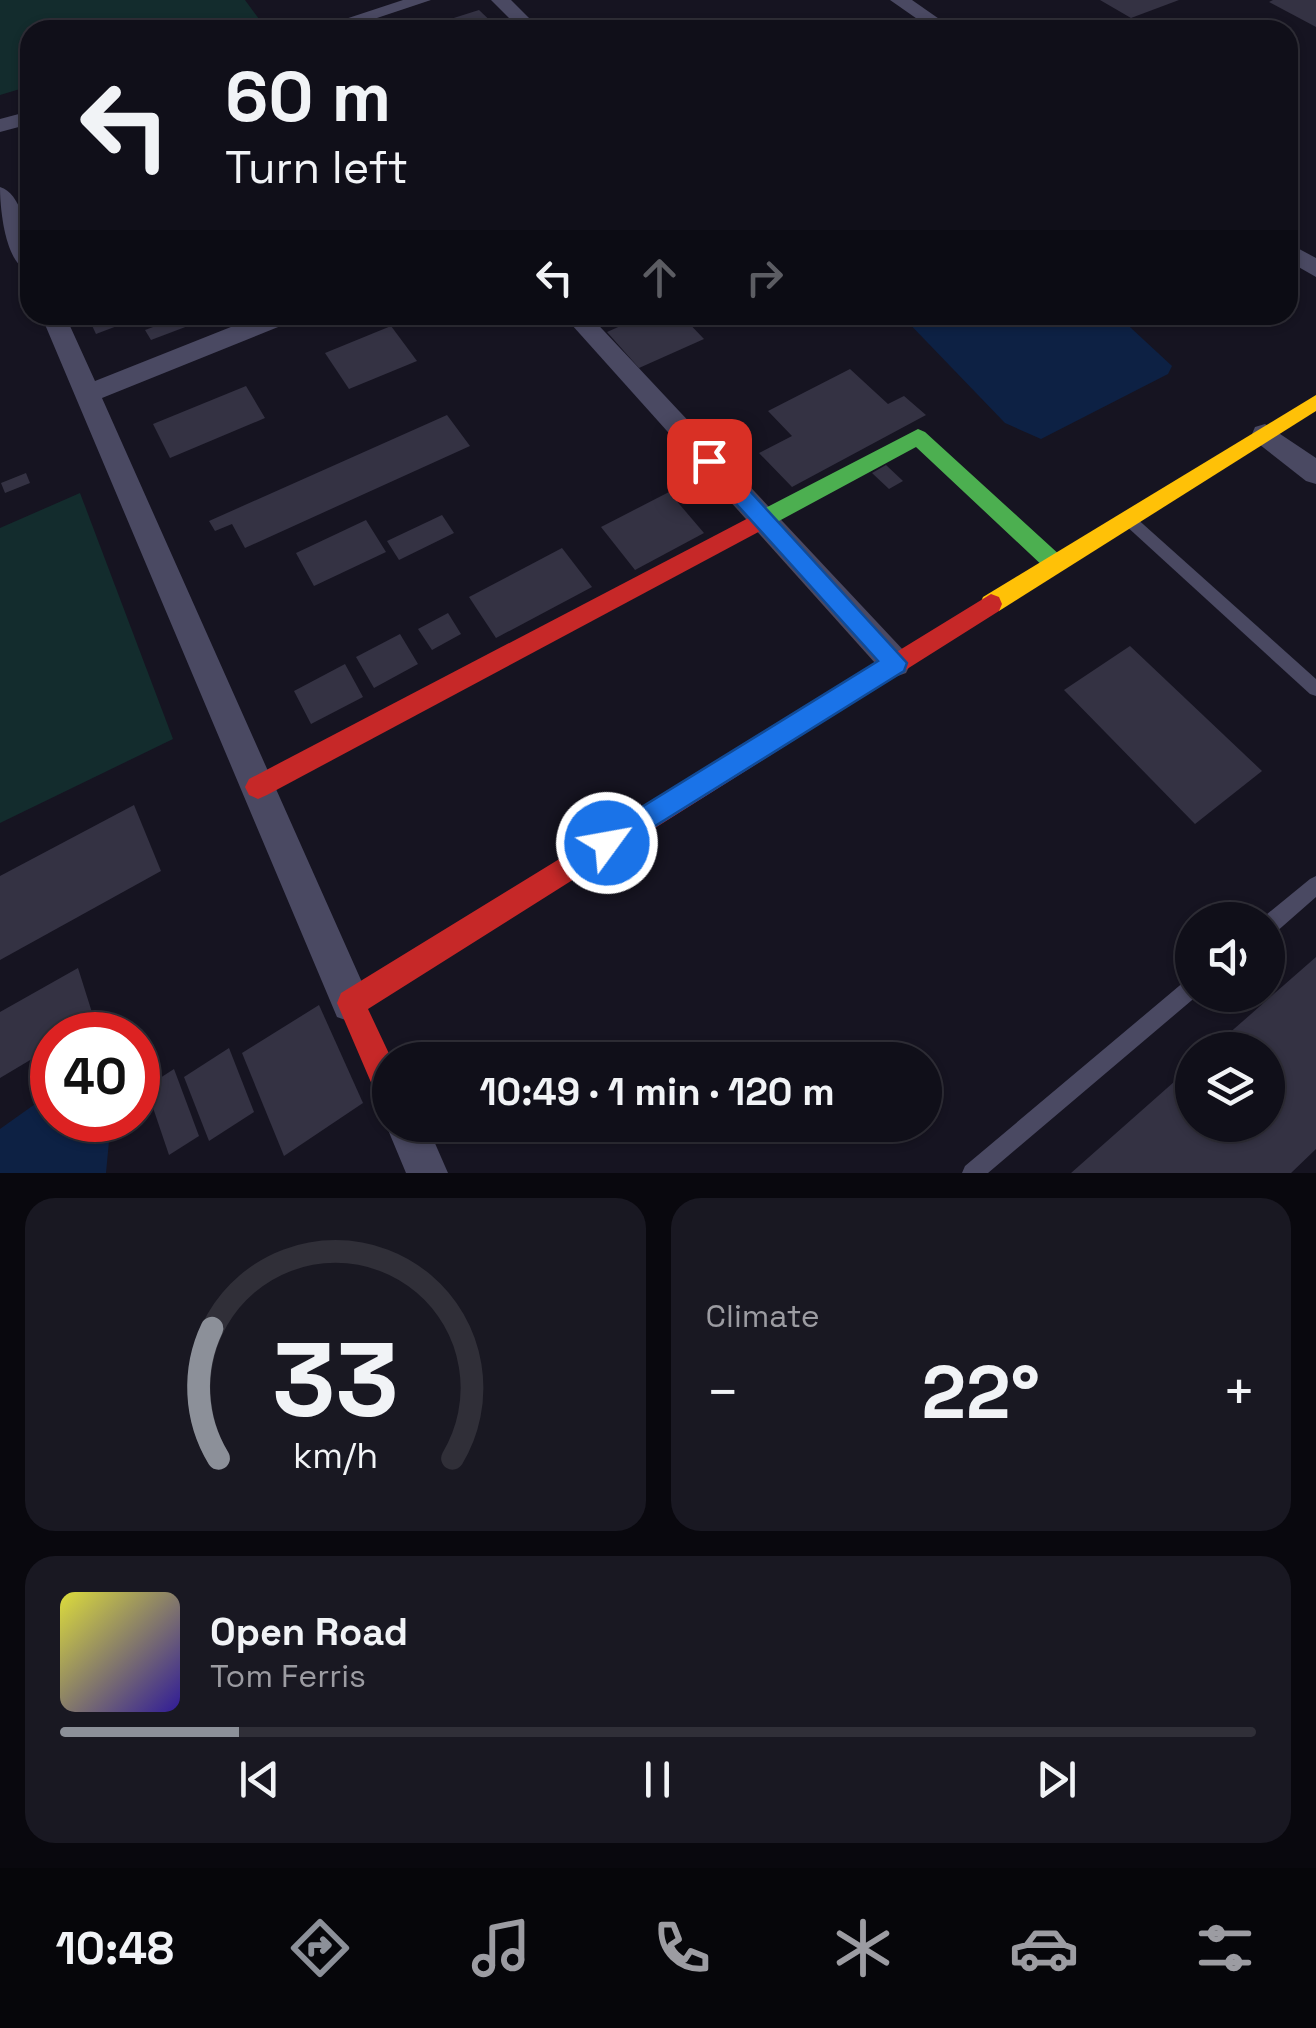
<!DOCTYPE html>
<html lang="en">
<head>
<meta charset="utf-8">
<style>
  :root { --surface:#100f19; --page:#191822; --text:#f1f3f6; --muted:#9c9ca2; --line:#302f38; --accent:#8c9099 }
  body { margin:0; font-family:"Space Grotesk",sans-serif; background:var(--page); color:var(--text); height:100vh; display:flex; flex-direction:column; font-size:38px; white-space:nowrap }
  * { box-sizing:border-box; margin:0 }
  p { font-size:32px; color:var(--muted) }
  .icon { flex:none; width:55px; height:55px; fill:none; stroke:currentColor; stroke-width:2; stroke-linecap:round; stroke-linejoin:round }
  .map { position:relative; height:1173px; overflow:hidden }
  .drawer { display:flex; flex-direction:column; gap:25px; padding:25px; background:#09080e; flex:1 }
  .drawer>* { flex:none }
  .hud { position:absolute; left:20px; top:20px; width:1278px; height:305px; border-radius:30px; box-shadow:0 2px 8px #0004,0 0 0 2px var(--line); background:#100f19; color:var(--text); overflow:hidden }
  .fabs { position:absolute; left:1175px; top:902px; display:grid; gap:20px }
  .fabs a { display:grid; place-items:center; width:110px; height:110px; border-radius:50%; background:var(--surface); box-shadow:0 2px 8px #0004,0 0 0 2px var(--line); font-size:50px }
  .speed { position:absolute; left:30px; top:1012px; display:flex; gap:20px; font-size:50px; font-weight:700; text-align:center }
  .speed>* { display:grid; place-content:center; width:130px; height:130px; border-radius:50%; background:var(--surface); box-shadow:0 2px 8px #0004,0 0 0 2px var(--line); line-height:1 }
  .speed .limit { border:15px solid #d22; background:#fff; color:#111 }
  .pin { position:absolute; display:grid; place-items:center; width:85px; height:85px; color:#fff; margin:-42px; border-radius:20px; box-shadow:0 5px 15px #0006 }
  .me { position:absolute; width:110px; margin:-55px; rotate:58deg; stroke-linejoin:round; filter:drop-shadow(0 0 8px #0008) }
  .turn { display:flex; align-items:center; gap:35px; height:210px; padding:0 40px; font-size:45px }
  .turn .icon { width:130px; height:130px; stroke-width:2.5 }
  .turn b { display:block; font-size:70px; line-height:85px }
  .lanes { display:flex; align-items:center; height:95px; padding:0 40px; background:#0003; justify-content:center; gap:50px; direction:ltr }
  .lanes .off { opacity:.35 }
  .big { font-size:75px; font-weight:700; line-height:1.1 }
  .drawer .widget { flex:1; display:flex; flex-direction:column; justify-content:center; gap:15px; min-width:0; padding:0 35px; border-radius:30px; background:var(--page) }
  .drawer .dial { align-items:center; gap:0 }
  .dial svg { height:260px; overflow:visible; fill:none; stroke:var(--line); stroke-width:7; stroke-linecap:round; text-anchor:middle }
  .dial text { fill:var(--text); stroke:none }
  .song { display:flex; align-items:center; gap:30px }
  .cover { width:120px; height:120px; border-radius:15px; background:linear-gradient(135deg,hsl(60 70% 55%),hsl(250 70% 35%)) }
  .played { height:10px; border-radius:5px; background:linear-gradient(90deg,var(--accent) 15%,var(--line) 15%) }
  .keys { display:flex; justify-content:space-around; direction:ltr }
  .heat { display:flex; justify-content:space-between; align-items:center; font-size:55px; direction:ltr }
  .drawer .tiles { flex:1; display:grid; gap:25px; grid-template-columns:1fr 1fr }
  .widget:last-child { grid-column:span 2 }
  .trip { position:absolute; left:372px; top:1042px; width:570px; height:100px; border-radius:50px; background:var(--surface); box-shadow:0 2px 8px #0004,0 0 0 2px var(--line); font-weight:700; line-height:100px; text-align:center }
  .menu { display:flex; height:160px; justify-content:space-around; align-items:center; background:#06060a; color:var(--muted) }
  .menu .icon { width:70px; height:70px }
  .menu .on { color:var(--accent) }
  .menu b { font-size:45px; color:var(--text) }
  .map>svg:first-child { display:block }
</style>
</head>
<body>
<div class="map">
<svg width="1316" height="1173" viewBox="0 0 1316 1173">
  <rect width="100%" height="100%" fill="#161421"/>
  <g fill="#132c2d">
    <polygon points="0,0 245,0 262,23 236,30 30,30 30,86 0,95"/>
    <polygon points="80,493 173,739 0,823 0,528"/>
  </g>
  <g fill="#0d2144">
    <polygon points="901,315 1117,315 1172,366 1168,374 1041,439 1005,423"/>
    <polygon points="52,1092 52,1120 111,1120 106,1173 0,1173 0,1129"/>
  </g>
  <g fill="#343243">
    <polygon points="1100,0 1179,0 1131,18"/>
    <polygon points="1273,0 1316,0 1316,27 1269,2"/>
    <polygon points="479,10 500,30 419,30 419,29"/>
    <polygon points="87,315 146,315 96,334"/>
    <polygon points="185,315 217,315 151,340 145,330"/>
    <polygon points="645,315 681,315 704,339 639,368 607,332"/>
    <polygon points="391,326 417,361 349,389 325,353"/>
    <polygon points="850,369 888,404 904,396 926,415 792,487 759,453 792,436 768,411"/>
    <polygon points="246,386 265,418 170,458 153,424"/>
    <polygon points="447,415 470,446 245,548 232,524 215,531 209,521"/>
    <polygon points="886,465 903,481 889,489 872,473"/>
    <polygon points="26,473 30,483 5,493 1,483"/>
    <polygon points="669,492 704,533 635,570 601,527"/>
    <polygon points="442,515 454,533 399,560 387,541"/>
    <polygon points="366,520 386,552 314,586 296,553"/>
    <polygon points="562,548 592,587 496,638 469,597"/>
    <polygon points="448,613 461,634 432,650 418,629"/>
    <polygon points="400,634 418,664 374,688 356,657"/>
    <polygon points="1130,646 1262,771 1195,824 1064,690"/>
    <polygon points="345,664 363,697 311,724 294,691"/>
    <polygon points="134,805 161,871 0,960 0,876"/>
    <polygon points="1316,957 1316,1149 1291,1173 1071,1173 1192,1066 1192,1125 1268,1125 1268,1050 1210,1050"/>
    <polygon points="78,968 95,1022 73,1035 52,1035 52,1047 0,1078 0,1012"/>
    <polygon points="319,1005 363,1103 284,1156 242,1053"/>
    <polygon points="229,1048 254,1112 209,1141 184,1077"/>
    <polygon points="174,1069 199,1136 169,1155 146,1087"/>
  </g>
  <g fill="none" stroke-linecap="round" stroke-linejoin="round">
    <g fill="#4a4962" fill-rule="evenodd">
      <polygon points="1129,514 1134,516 1316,679 1316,696 1310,694 1124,524 1122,520"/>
      <polygon points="1316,876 1316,897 1275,933 1268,935 1268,920 1261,919 1310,879"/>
      <polygon points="1192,978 1192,995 1198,995 988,1173 962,1173 965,1166 1185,981"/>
    </g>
    <g fill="#4a4962" fill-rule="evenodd">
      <polygon points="403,0 431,0 341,30 312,30"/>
      <polygon points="491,0 511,0 541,30 521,30"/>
      <polygon points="890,0 912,0 955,30 933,30"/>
      <polygon points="30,111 30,124 0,132 0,119"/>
      <path d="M 0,187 C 26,195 30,249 30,272 C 5,265 0,209 0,187 Z"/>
      <polygon points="1288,243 1316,258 1316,277 1288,261"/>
      <polygon points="41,315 65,315 95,381 261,315 296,315 293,321 102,398 365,989 370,1003 365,1017 351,1022 337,1017"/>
      <polygon points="563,315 589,315 906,653 911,663 906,673 895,677 884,673"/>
      <polygon points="1265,424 1316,458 1316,484 1306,481 1255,441 1252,434 1255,427"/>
      <polygon points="390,1114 390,1125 427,1125 448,1173 406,1173 386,1125"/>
    </g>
    <polygon fill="#4caf50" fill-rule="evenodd" points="918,429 925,432 1062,557 1065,563 1062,569 1046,569 916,447 766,528 750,528 747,522 750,516"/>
    <polygon fill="#ffc107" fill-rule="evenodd" points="1316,395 1316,411 999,611 983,611 980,604 983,597"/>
    <g fill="#c62828" fill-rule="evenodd">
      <polygon points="758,513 769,522 766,528 267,795 258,799 249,795 245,787 249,779"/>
      <polygon points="991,594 999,597 1002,604 999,611 368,1009 392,1060 390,1105 379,1101 337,1003 341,993"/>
    </g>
  </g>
  <polygon fill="#1a73e8" stroke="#114b97" stroke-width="2.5" points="709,453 717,455 907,663 904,671 607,856 598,852 594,843 598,834 878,661 702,466 699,461"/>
</svg>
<div class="fabs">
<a><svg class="icon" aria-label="sound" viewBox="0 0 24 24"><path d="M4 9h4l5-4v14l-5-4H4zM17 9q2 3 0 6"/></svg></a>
<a><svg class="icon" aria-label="layers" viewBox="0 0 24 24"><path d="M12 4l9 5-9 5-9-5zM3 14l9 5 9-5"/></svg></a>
</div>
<div class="speed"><div class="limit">40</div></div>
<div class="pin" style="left:709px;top:461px;background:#d93025"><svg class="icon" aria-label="arrive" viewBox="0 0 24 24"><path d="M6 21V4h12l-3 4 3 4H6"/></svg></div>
<svg class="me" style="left:607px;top:843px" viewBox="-20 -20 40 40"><circle r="17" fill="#1a73e8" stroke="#fff" stroke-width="3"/><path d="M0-11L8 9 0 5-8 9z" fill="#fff"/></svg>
<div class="trip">10:49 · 1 min · 120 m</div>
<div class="hud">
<div class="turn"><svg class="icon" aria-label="left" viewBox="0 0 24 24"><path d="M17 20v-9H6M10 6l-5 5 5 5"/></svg><div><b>60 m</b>Turn left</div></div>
<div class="lanes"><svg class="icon" aria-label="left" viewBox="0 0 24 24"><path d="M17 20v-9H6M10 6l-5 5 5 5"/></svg><svg class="icon off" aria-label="ahead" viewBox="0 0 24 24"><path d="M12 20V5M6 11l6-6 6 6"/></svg><svg class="icon off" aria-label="right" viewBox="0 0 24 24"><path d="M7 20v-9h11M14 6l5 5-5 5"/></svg></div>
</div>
</div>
<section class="drawer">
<div class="tiles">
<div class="widget dial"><svg viewBox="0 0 100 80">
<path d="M14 69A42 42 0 1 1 86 69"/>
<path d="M14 69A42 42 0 0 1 12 29" stroke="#8c9099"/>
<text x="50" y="56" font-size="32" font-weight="700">33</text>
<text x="50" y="72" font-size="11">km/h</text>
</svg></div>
<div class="widget"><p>Climate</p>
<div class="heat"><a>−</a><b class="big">22°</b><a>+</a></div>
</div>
<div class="widget">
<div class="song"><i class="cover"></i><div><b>Open Road</b><p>Tom Ferris</p></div></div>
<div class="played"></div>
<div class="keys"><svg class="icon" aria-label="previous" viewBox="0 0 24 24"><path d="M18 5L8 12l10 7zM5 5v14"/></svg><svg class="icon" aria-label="pause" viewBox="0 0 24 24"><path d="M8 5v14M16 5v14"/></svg><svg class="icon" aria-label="next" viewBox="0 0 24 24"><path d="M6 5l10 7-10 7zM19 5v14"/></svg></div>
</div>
</div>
</section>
<nav class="menu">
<b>10:48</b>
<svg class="icon on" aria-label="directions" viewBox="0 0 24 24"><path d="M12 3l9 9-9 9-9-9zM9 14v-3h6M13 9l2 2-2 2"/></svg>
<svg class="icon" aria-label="music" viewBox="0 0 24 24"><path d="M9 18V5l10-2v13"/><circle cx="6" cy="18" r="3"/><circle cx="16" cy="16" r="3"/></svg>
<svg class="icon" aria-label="phone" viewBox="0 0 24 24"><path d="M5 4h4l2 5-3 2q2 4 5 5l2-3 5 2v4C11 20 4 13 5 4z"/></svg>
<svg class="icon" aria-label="climate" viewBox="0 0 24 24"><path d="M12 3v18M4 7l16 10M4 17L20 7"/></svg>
<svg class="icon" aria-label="car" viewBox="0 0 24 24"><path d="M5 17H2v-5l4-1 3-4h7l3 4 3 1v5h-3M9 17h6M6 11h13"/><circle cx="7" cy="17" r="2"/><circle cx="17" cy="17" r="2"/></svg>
<svg class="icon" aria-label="filters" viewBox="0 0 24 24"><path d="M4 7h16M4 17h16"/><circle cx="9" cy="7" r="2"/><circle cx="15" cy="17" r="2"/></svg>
</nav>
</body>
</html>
